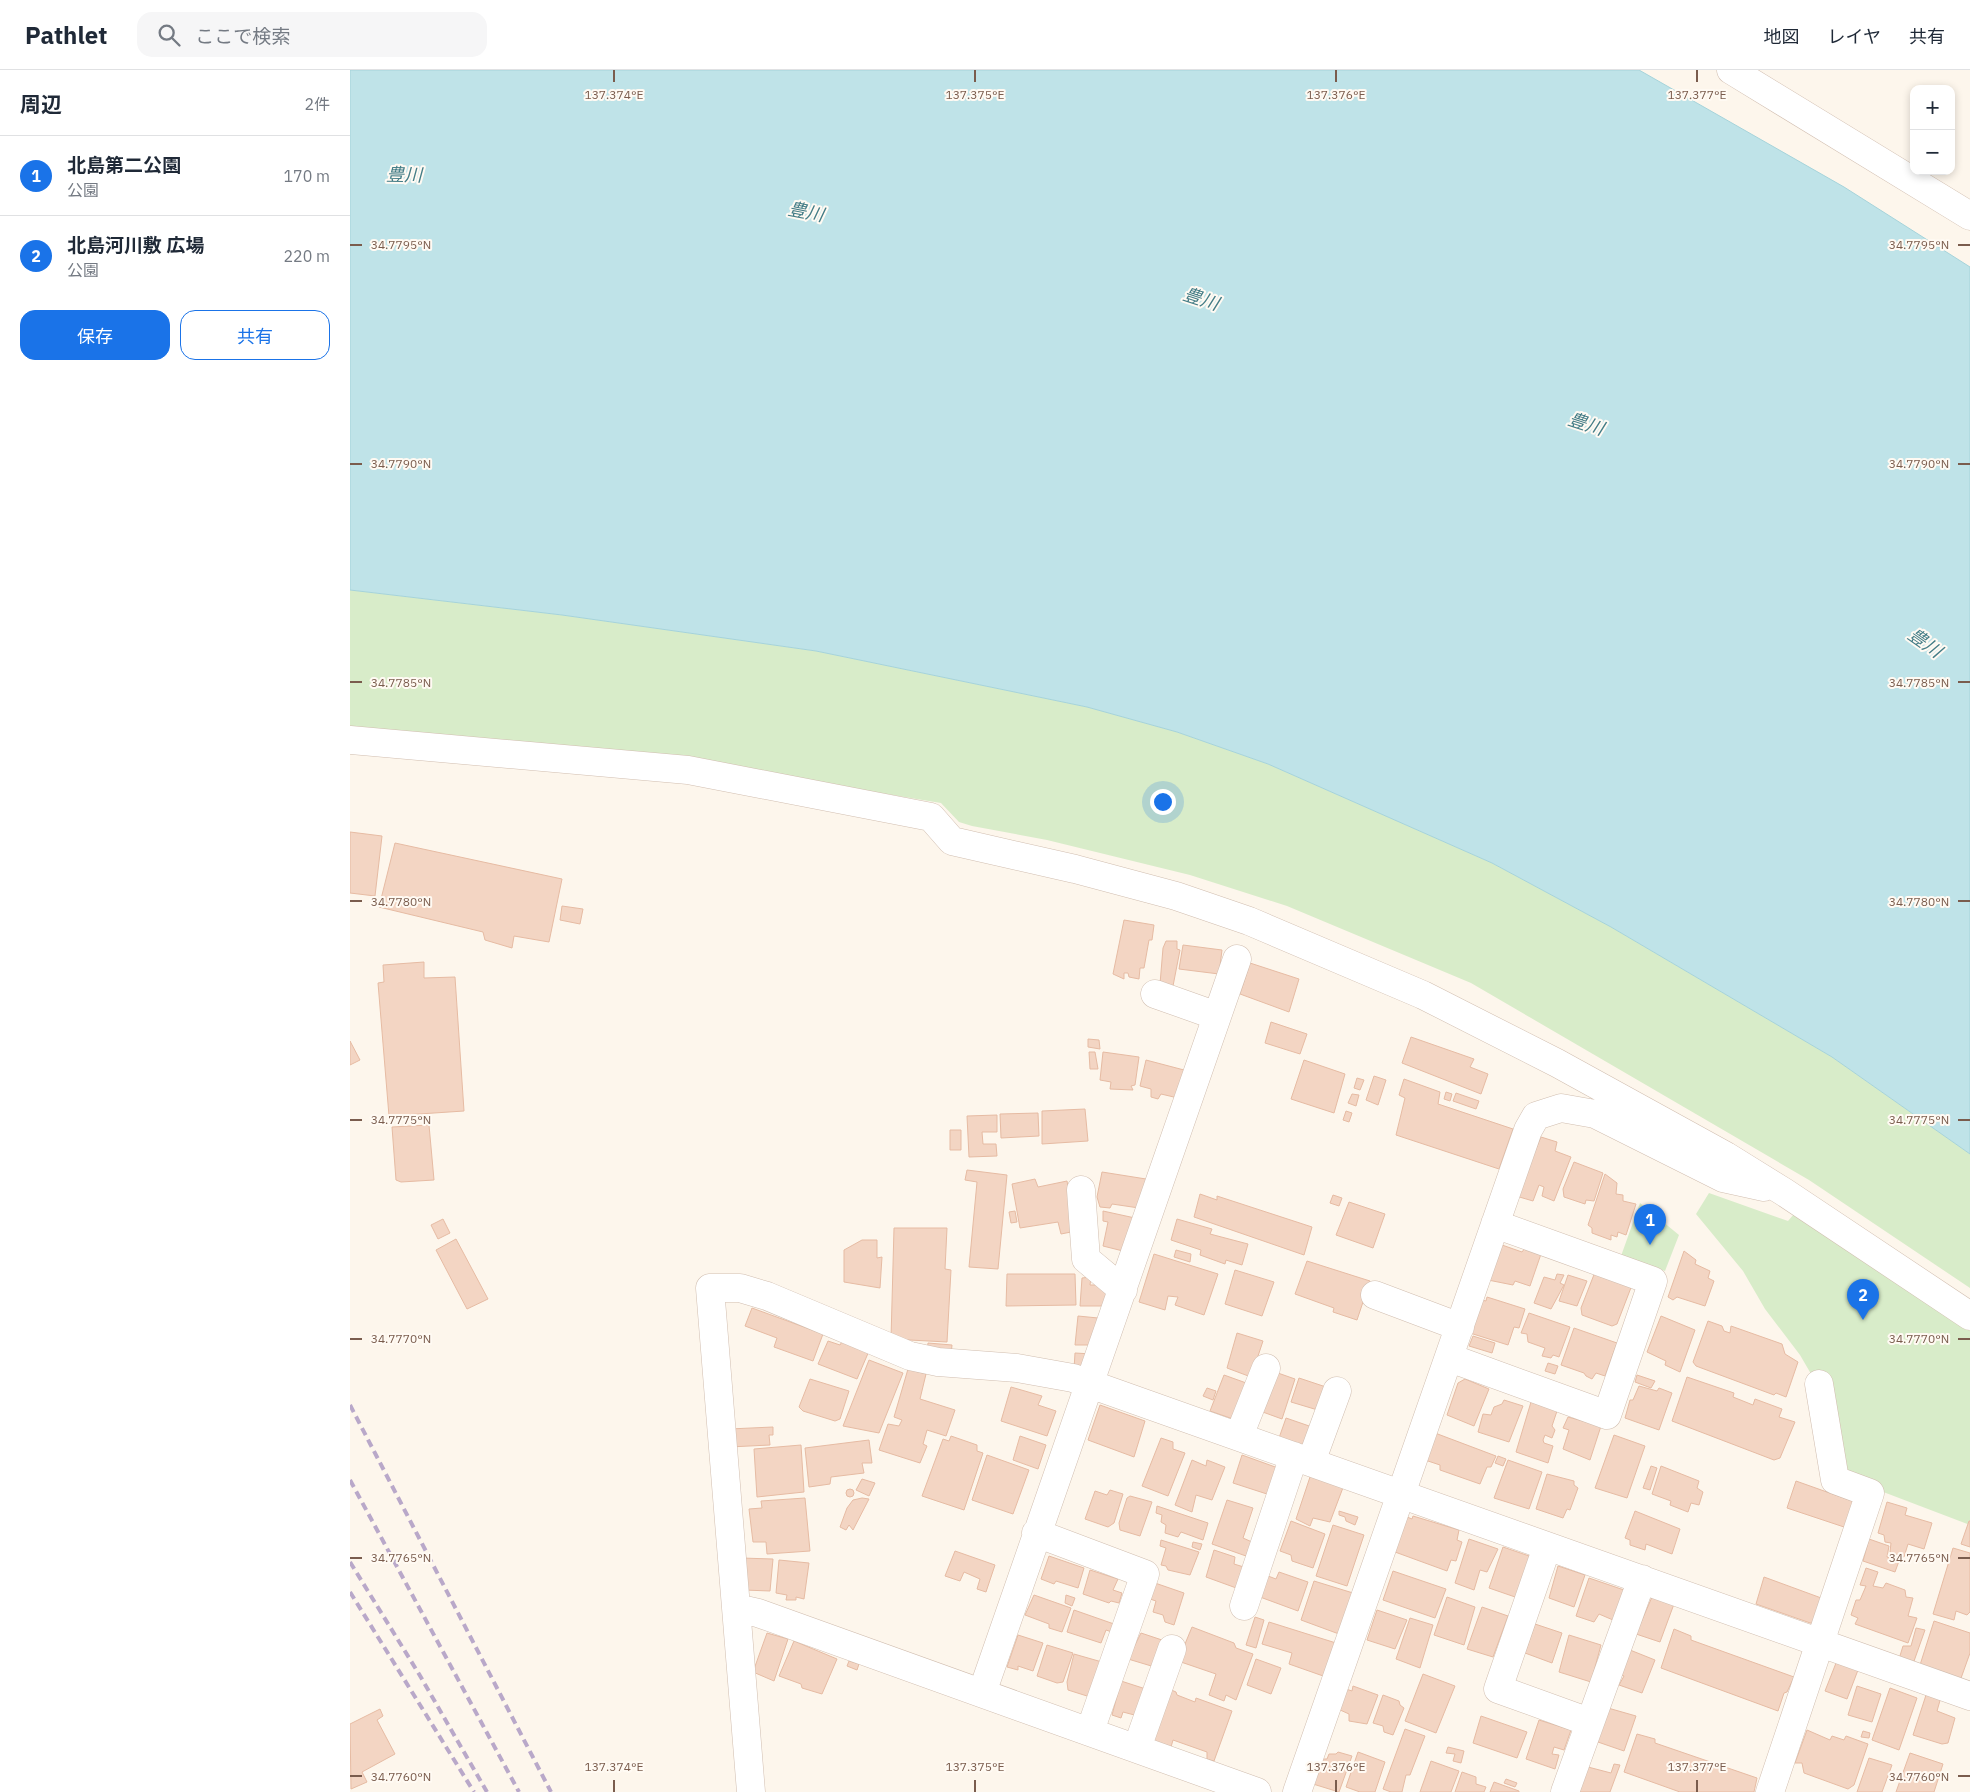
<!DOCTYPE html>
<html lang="ja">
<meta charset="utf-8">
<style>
:root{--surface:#fff;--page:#f6f6f7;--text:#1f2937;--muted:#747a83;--line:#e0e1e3;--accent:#1a73e8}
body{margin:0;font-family:"IBM Plex Sans","Noto Sans JP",sans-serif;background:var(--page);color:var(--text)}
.controls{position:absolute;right:15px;top:15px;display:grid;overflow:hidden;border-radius:10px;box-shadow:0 2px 8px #0003}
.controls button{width:45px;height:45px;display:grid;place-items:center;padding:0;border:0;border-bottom:1px solid var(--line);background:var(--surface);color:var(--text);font:25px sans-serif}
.you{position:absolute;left:812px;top:731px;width:18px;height:18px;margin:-12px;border:4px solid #fff;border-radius:50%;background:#1a73e8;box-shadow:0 0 0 8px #1a73e833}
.badge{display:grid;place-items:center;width:32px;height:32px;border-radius:50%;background:var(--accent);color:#fff;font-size:16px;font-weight:700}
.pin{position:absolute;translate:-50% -41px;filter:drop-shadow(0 1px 2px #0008)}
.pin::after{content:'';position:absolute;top:26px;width:18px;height:15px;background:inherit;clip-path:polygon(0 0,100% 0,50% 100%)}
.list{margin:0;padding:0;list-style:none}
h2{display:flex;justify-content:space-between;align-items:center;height:65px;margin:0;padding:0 20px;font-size:21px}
h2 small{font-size:16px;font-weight:400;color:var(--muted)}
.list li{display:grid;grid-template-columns:32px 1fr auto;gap:15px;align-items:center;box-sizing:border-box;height:80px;padding:0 20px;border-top:1px solid var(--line)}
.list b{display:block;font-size:19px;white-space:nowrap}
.list p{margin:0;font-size:16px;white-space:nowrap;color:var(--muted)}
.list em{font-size:16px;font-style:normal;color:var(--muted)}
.actions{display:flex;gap:10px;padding:15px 20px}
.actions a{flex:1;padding:11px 0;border:1px solid var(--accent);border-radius:15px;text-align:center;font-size:18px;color:var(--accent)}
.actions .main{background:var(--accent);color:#fff}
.icon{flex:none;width:28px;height:28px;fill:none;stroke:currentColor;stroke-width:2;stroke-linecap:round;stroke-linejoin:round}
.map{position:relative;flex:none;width:1620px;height:1722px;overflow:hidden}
header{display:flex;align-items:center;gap:30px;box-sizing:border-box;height:70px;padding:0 25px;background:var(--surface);border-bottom:1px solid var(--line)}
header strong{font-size:24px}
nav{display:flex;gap:28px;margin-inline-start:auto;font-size:18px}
.search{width:350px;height:45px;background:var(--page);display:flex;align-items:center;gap:12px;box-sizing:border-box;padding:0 18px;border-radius:15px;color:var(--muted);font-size:19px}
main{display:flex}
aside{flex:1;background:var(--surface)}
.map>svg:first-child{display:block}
.green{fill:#d8ecc9}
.water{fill:#bfe3e8;stroke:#a5d3da}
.building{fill:#f3d5c3;stroke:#e6bba3}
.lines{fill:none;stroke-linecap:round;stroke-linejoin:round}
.minor-casing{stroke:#d1beb0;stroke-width:29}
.minor{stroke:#fff;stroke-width:28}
.rail{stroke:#b9a8c9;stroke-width:4;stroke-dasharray:8 5;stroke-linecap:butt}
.ticks{fill:none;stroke:#7a5c4d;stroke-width:2}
.labels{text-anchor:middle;stroke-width:4;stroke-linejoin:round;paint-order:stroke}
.water-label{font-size:18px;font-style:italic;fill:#437c86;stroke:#fffaf3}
.ticks-label{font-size:12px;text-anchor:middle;fill:#7a5c4d;stroke:#fffaf3;stroke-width:4;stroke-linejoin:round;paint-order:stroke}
</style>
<header>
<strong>Pathlet</strong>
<div class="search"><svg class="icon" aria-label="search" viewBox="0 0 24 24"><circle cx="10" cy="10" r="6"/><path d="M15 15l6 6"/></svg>ここで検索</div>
<nav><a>地図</a><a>レイヤ</a><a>共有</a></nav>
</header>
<main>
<aside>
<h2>周辺<small>2件</small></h2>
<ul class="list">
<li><span class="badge">1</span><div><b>北島第二公園</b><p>公園</p></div><em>170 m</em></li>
<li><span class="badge">2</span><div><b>北島河川敷 広場</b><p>公園</p></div><em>220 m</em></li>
</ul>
<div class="actions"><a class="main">保存</a><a>共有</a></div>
</aside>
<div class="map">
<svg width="1620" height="1722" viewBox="0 0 1620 1722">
<rect width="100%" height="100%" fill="#fdf6ec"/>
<path class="green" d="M0,520L212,545L466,581L737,637L827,662L918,694L1142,793L1261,857L1482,987L1620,1084V1218L1459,1110L1121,913L937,836L840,805L697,770L622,756L609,752L591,733L323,689L119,692L0,684Z
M1359,1123L1438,1151L1444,1144L1620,1261V1455L1486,1404L1464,1309L1450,1285L1415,1239L1393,1201L1346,1144Z
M1290,1133L1329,1165L1315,1201L1271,1186Z"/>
<path class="water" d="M0,0H1289L1494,117L1620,197V1084L1482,987L1261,857L1142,793L918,694L827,662L737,637L466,581L212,545L0,520Z"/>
<path class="building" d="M0,762L32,766L25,826L0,823Z
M45,773L212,809L199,872L164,866L162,878L135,870L133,862L29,837Z
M212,836L233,839L230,854L210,850Z
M774,850L804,855L802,870H799L794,898H790L789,909L779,907L778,903H774V909L763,904Z
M816,871H827V879L830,880L823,916L810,914L813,878Z
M833,875L872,880L869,904L829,899Z
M74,892V908L105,907L114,1041L39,1046L28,913L34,912L33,895Z
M900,893L949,909L939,942L890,924Z
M921,952L957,964L950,984L915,973Z
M1061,967L1124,989L1120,997L1138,1004L1131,1024L1052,993Z
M738,969L749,970L750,979L738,977Z
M0,971L10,990L0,995Z
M739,982H745L748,999H740Z
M753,982L789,987L785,1015L781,1016L783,1020L760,1019L761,1012L750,1010Z
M796,990L834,1000L828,1028L811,1024L808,1029L801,1027V1019L790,1016Z
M954,990L995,1004L984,1043L941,1029Z
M1024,1006L1036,1010L1028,1035L1016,1030Z
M1007,1008L1014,1010L1010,1020L1004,1018Z
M1054,1009L1090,1022L1088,1034L1163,1059L1149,1099L1046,1065L1055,1028L1049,1025Z
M1096,1022L1102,1024L1100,1031L1094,1029Z
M1106,1023L1129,1031L1126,1039L1103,1031Z
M1002,1024L1009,1025L1006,1036L998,1033Z
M735,1039L738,1071L692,1074V1041Z
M996,1041L1002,1043L999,1052L993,1050Z
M688,1043L689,1066L651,1068L650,1044Z
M647,1045V1062H632L633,1074H646L647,1086L619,1087L617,1046Z
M79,1055L84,1110L51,1112L46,1110L42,1057Z
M600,1060H611V1080H600Z
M1191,1067L1207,1072L1205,1081L1221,1087L1204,1131L1192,1126L1194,1117L1189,1115L1183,1131L1166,1126Z
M1224,1092L1253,1103L1244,1131L1236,1130L1235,1134L1214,1127L1213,1119Z
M617,1100L657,1105L648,1199L619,1197L627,1112L615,1110Z
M752,1102L796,1109L789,1138L762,1134L760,1138L750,1137L747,1127Z
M1255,1104L1267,1113L1266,1124L1273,1125V1131L1286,1134L1276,1165L1268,1162L1267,1167L1261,1165V1170L1242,1163V1158L1238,1155Z
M685,1109L688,1117L717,1111L726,1161L711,1164L708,1152L670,1158L662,1114Z
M850,1124L867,1130V1126L962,1157L954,1185L844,1147Z
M983,1125L992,1128L989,1136L980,1133Z
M999,1132L1035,1144L1023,1178L986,1165Z
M665,1141L667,1152L661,1153L659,1142Z
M753,1141L785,1148L773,1181L753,1176L758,1152L753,1151Z
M93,1149L100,1163L88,1169L81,1155Z
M827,1149L862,1159L860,1164L898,1174L892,1195L876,1190L875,1194L850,1185L851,1180L821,1170Z
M544,1158H597L595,1199L601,1200L597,1272L541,1269Z
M106,1169L138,1229L117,1239L86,1180Z
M512,1170H527V1188L532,1187L530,1218L494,1212V1180Z
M1152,1175L1172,1182L1175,1178L1191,1184L1180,1216L1165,1211L1163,1215L1138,1210Z
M826,1180L841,1184L840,1192L824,1187Z
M1334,1181L1346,1190L1345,1194L1360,1201L1358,1208L1364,1211L1355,1236L1327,1227L1323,1230L1318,1227Z
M804,1184L868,1204L854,1245L825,1235L828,1227L818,1226L815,1240L789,1232Z
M957,1191L1020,1211L1007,1250L983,1242L984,1238L945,1224Z
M885,1200L924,1212L912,1246L875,1234Z
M1245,1202L1282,1215L1267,1254L1262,1256L1232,1245L1231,1238Z
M657,1204H725L726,1235L656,1236Z
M1207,1204L1214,1205L1210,1213L1214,1215L1201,1239L1184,1233L1194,1207L1205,1210Z
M1218,1205L1237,1211L1227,1236L1209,1231Z
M741,1207L740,1215H757L756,1236H730L732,1208Z
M1137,1227L1175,1239L1169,1258L1164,1257L1158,1275L1120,1263L1132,1230L1136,1231Z
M402,1238L473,1264L463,1291L424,1277L427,1268L395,1256Z
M1179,1243L1220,1257L1209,1287L1203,1285L1201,1288L1192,1286L1195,1278L1178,1272L1177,1264L1171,1263Z
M728,1246L748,1248L747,1275H725Z
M1311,1246L1345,1260L1330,1302L1315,1295L1316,1291L1297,1282Z
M1358,1251L1372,1256L1374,1261L1380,1263L1381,1256L1432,1274L1435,1284L1448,1292L1436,1327L1426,1323L1424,1325L1346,1296L1343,1292Z
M1224,1258L1267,1273L1255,1306L1246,1303L1242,1309L1236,1306L1234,1303L1211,1295Z
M887,1263L913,1271L901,1307L877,1298Z
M1123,1266L1145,1273L1142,1283L1119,1276Z
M493,1270L519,1281L507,1309L468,1294L478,1271L490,1275Z
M578,1273L602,1275L601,1285L577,1283Z
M725,1283L742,1284L736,1299H724Z
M519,1290L553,1303L529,1363L493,1356Z
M1198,1293L1208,1296L1205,1304L1195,1301Z
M558,1299L576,1304L570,1329L605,1340L596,1366L577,1360L573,1374L577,1376L570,1393L529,1380L538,1354L549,1356L552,1350L544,1347Z
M925,1302L945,1309L932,1349L910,1341Z
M874,1305L899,1314L886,1350L860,1341Z
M1287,1305L1305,1311L1301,1318L1285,1312Z
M1337,1307L1384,1323L1383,1327L1403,1335L1405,1329L1432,1339L1429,1347L1445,1352L1430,1388L1424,1390L1322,1351Z
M949,1308L979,1318L971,1341L941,1332Z
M460,1309L499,1321L490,1349L485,1351L453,1341L449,1337Z
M1115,1309L1139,1319L1124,1356L1097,1345L1108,1313Z
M1289,1316L1307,1321L1309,1318L1322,1323L1309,1360L1275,1348L1280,1330H1283Z
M661,1317L692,1326L688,1335L706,1341L697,1366L651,1351Z
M857,1318L866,1321L863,1330L853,1326Z
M1154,1330L1173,1336L1159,1372L1128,1362L1133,1344L1141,1345L1144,1337L1152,1334Z
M1181,1332L1207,1341L1202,1356L1205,1360L1202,1368L1195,1365L1193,1370L1194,1373L1203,1376L1198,1393L1166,1382Z
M750,1335L795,1351L784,1387L738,1370Z
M1218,1347L1251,1356L1240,1390L1213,1379L1219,1360L1213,1358Z
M936,1348L965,1358L958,1379L929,1368Z
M423,1357V1365H419L420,1375L379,1377V1359Z
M1085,1363L1146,1386L1141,1397H1137L1130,1414L1090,1400V1395L1075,1390Z
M1264,1365L1295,1376L1277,1428L1245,1418Z
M601,1366L627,1375V1381L633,1383L614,1440L572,1426L593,1369L599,1371Z
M670,1366L696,1375L688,1399L663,1390Z
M811,1368L823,1372V1379L835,1383L818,1426L792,1416Z
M519,1370L522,1393H512L514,1403L481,1407L480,1414L459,1417L455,1378Z
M451,1375L454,1422L407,1427L404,1379Z
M637,1385L679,1400L663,1444L622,1430Z
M892,1385L928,1398L920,1425L883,1413Z
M1148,1386L1156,1389L1153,1396L1145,1393Z
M842,1390L856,1396L857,1390L875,1397L862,1430L846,1425L842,1442L825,1435Z
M1158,1390L1192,1402L1179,1439L1144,1428Z
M1301,1396L1307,1398L1300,1420L1293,1418Z
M1311,1396L1349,1411L1347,1418L1353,1422L1349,1435L1341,1433L1338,1442L1320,1435L1321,1431L1302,1424Z
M961,1404L994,1415L980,1452L963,1448L960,1456L946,1449Z
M1197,1404L1224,1411V1415L1228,1418L1220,1440L1217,1439L1213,1448L1186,1439Z
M512,1409L525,1413L519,1426L506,1420Z
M1446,1411L1505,1432L1497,1458L1437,1438Z
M496 1423a4 4 0 1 1 8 0a4 4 0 1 1-8 0Z
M760,1420L773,1424L764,1453L758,1457L735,1449L745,1421L757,1425Z
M780,1426L802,1432L790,1466L770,1460L769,1453L777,1428Z
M455,1428L460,1481L417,1484L416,1472H403L399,1439L412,1438L411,1431Z
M512,1428L519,1429L503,1460L499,1455L496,1460L490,1457L497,1438L503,1430Z
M877,1430L903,1438L893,1468L902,1472L896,1486L862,1474Z
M1537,1432L1557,1438L1555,1445L1582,1453L1574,1479L1558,1474L1554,1487L1540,1482L1541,1473L1535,1472L1534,1465L1528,1463Z
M807,1436L858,1453L853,1470L831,1462L828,1467L815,1463L816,1455L811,1452L812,1445L806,1443Z
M989,1441L1008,1447L1005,1455L996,1451L995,1447L989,1445Z
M1285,1441L1330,1459L1322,1484L1296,1474L1295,1480L1280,1475V1470L1275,1468Z
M1063,1446L1109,1460L1107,1470L1112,1472L1106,1491L1101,1490L1097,1501L1045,1482L1057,1447L1062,1449Z
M941,1451L975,1464L963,1498L942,1491L941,1485L930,1481Z
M1619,1451H1620V1477L1611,1474Z
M983,1455L1014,1465L997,1516L966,1506Z
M1119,1469L1148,1479L1137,1502L1130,1500L1124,1520L1105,1513Z
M1519,1469L1539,1476L1537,1487L1549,1491L1545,1502L1513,1491Z
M811,1470L849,1482L840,1505L818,1500L816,1496L811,1495L816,1478L810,1476Z
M843,1472L852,1474L850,1480L842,1477Z
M1153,1477L1182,1487L1168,1528L1139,1518Z
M1603,1478L1620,1483V1542L1617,1545L1606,1541L1604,1550L1583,1544Z
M864,1480L885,1487L884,1494L897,1498L889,1519L856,1507Z
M605,1481L645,1495L636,1522L627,1519L630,1509L614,1502L610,1511L595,1506Z
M699,1486L734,1498L728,1518L706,1511L704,1514L691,1509Z
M391,1488L423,1489L420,1521L394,1520Z
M429,1490L459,1493L454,1529L446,1527V1530H436L437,1525L426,1523Z
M1208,1496L1235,1505L1224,1537L1199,1528Z
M1516,1498L1528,1502L1523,1516L1533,1518L1536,1513L1555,1520L1556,1527L1563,1528L1558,1546L1567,1548L1558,1573L1505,1554L1508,1548L1501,1545L1506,1530H1510L1516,1516L1510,1515Z
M740,1500L768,1509L763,1520L772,1523L769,1533L761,1531L759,1533L733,1524Z
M1043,1501L1096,1519L1085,1548L1033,1530Z
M929,1502L958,1512L948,1541L910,1527L918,1506L926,1509Z
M1414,1507L1474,1529L1466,1555L1406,1534Z
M1239,1508L1274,1520L1263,1550L1249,1544L1244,1552L1226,1546Z
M964,1511L1003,1523L989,1564L951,1550Z
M805,1513L834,1523L824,1555L815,1552L813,1545L803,1542L806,1531L800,1529Z
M684,1525L721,1538L712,1562L699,1558V1554L675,1545Z
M716,1525L725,1528L722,1536L715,1533Z
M1097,1527L1125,1537L1114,1575L1084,1565Z
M1302,1527L1324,1534L1310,1572L1286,1564Z
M1132,1537L1158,1546L1143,1587L1117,1579Z
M724,1540L764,1554L762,1562L756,1560L751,1573L717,1562Z
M1027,1540L1057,1550L1045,1579L1017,1570Z
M905,1547L914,1550L906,1578L896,1575Z
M1060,1548L1083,1555L1070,1598L1046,1589Z
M1584,1551L1620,1563V1583L1610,1611L1570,1595Z
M919,1552L986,1573L976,1607L939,1594L942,1583L912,1574Z
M1185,1554L1212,1563L1202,1593L1175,1583Z
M842,1557L884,1573L886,1578L903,1584L886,1630L876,1625L874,1631L859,1625L866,1604L828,1591Z
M1566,1558L1575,1560L1563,1594L1549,1589L1553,1576H1561Z
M1324,1559L1341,1566V1570L1444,1607L1437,1622L1434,1623L1428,1641L1311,1598Z
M417,1563L438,1569L424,1611L403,1602Z
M791,1563L818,1572L808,1598L778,1589Z
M668,1565L693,1573L683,1601L668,1596V1600L657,1597Z
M1219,1565L1251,1575L1241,1612L1209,1602Z
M444,1571L487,1589L472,1624L452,1618L451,1614L429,1606Z
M697,1575L723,1583L713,1612L707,1613L687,1606Z
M1280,1580L1305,1590L1292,1623L1269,1615L1274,1606L1270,1604Z
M724,1584L752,1592L742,1625L737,1626L718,1620L717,1612Z
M906,1589L931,1598L921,1624L897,1615Z
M499,1591L509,1594L507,1600L497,1596Z
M1486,1593L1508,1600L1497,1629L1475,1621Z
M1073,1604L1105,1616L1086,1663L1055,1651Z
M771,1611L802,1621L792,1647L773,1642L771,1648L762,1645Z
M1003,1616L1028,1625L1017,1654L999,1651V1644L988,1639L996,1619L1002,1621Z
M1507,1616L1531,1624L1522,1652L1498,1645Z
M1540,1618L1567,1628L1549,1680L1522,1670Z
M819,1619L826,1622L827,1625L845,1632L846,1628L882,1641L864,1691L857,1689V1682L823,1670L821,1677L801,1670Z
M1577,1622L1591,1627L1587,1641L1605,1648L1598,1673L1592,1674L1563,1665Z
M1033,1625L1049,1631L1050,1635L1054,1638L1043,1665L1034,1662L1033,1656L1023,1653Z
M1258,1638L1286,1646L1274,1681L1245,1671Z
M30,1639L33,1646L27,1650L45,1684L12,1702L17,1712L1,1719L0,1654Z
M1131,1646L1177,1662L1167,1688L1123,1673Z
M1189,1650L1221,1660L1214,1680L1204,1677L1202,1684L1209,1685L1205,1699L1176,1689Z
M1055,1659L1075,1666L1060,1705H1056L1052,1722H1041L1033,1719Z
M1457,1660L1480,1670L1482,1666L1494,1670L1496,1666L1518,1674L1504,1715L1498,1719L1454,1703L1452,1693H1445Z
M1513,1661L1520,1663L1519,1668L1511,1667Z
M1287,1664L1305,1669V1673L1407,1708L1404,1722H1330L1274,1702Z
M1098,1677L1114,1681L1111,1693L1103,1691L1105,1684L1096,1683Z
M988,1682L1002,1686L989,1722L963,1714L972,1689H977L979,1684H986Z
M1008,1682L1035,1692L1025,1722H1010L996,1717Z
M1560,1683L1593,1694L1584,1722H1546Z
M1519,1688L1542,1695L1532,1722H1507Z
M1081,1691L1109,1701L1101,1722H1070Z
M1264,1694L1270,1695L1260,1722H1229L1238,1697L1261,1703Z
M1112,1702L1126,1707V1714L1136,1717L1134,1722H1105Z
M1156,1709L1167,1713L1165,1717L1154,1713Z
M1144,1712L1169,1721V1722H1140Z"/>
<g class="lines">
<defs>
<path id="minor" d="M1381,0L1620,146
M0,670L338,700L581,747L602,771L725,799L826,826L899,851L1073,925L1207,993L1376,1086L1434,1122L1620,1246
M805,924L867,946
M731,1120L736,1189L773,1220
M1025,1225L1110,1257
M1100,1288L1257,1345L1303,1211L1145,1154
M889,1366L916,1298
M961,1392L987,1321
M686,1463L795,1504L740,1661
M1197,1477L1148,1619L1239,1652
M894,1536L944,1386
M386,1538L408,1543L907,1722
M632,1623L887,889
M787,1678L822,1579
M401,1722L360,1218H390L417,1226L560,1286L588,1292L667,1298L723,1308L1620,1626
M947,1722L1178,1060L1186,1046L1211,1038L1245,1044L1373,1108L1414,1117
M1215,1722L1292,1509
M1420,1722L1520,1423L1485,1410L1469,1314"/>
</defs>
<use href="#minor" class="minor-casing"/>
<use href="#minor" class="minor"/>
<path class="rail" d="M0,1335L201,1722
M0,1410L169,1722
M0,1492L69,1604L137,1722
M0,1522L124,1722"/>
</g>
<path class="ticks" d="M264,0V12M625,0V12M986,0V12M1347,0V12M0,175H12M1608,175H1620M0,394H12M1608,394H1620M0,612H12M1608,612H1620M0,831H12M1608,831H1620M0,1050H12M1608,1050H1620M0,1269H12M1608,1269H1620M0,1488H12M1608,1488H1620M0,1706H12M1608,1706H1620M264,1710V1722M625,1710V1722M986,1710V1722M1347,1710V1722"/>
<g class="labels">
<g class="water-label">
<text transform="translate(54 105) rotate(1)" y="6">豊川</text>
<text transform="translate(456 142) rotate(11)" y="6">豊川</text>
<text transform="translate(851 229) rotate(18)" y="6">豊川</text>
<text transform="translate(1236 354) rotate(18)" y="6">豊川</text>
<text transform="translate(1575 573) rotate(35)" y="6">豊川</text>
</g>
</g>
<g class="ticks-label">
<text x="264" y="29">137.374°E</text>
<text x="625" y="29">137.375°E</text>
<text x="986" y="29">137.376°E</text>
<text x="1347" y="29">137.377°E</text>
<text x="51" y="179">34.7795°N</text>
<text x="1569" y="179">34.7795°N</text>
<text x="51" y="398">34.7790°N</text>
<text x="1569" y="398">34.7790°N</text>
<text x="51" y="617">34.7785°N</text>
<text x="1569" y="617">34.7785°N</text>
<text x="51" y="836">34.7780°N</text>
<text x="1569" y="836">34.7780°N</text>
<text x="51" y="1054">34.7775°N</text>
<text x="1569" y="1054">34.7775°N</text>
<text x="51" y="1273">34.7770°N</text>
<text x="1569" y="1273">34.7770°N</text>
<text x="51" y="1492">34.7765°N</text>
<text x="1569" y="1492">34.7765°N</text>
<text x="264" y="1701">137.374°E</text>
<text x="625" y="1701">137.375°E</text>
<text x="986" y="1701">137.376°E</text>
<text x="1347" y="1701">137.377°E</text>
<text x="51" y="1711">34.7760°N</text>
<text x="1569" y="1711">34.7760°N</text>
</g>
</svg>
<div class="controls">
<button>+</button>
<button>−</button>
</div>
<div class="you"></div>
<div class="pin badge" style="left:1300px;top:1175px">1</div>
<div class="pin badge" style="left:1513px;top:1250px">2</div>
</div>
</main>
